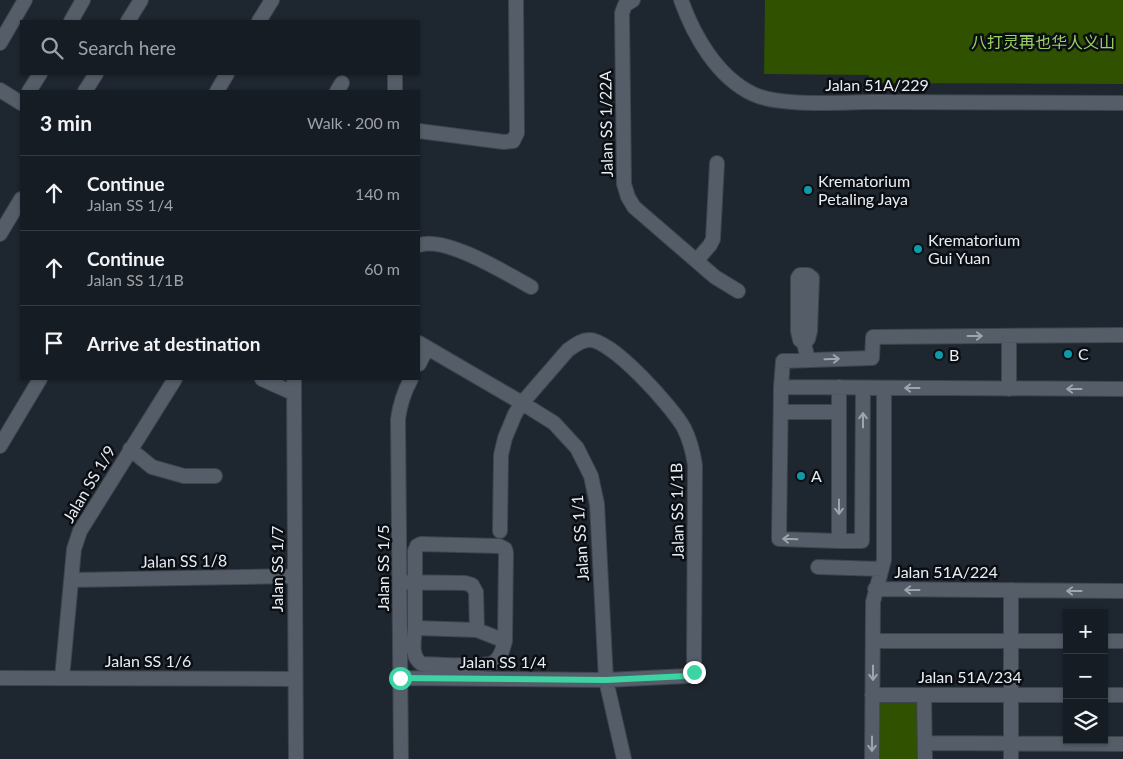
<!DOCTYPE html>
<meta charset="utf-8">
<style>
:root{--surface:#161c23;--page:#1f252b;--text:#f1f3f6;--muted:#9ea1a6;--line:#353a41}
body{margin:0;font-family:Lato,"Noto Sans SC",sans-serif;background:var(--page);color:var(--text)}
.controls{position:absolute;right:15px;bottom:15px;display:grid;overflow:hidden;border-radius:0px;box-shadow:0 1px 4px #0004}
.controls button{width:45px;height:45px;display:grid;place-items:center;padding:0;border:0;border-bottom:1px solid var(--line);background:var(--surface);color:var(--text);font:25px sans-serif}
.stop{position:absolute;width:15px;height:15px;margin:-11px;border:4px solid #3dd4a3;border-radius:50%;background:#fff}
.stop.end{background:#3dd4a3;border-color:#fff;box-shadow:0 1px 5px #0008}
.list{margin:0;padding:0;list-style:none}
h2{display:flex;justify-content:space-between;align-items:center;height:65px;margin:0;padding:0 20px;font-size:21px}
h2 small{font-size:16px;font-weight:400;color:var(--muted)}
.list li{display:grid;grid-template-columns:32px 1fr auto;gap:15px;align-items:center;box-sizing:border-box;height:75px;padding:0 20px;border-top:1px solid var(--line)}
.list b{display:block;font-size:19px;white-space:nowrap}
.list p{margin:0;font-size:16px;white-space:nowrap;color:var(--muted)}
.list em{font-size:16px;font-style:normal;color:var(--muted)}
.icon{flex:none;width:28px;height:28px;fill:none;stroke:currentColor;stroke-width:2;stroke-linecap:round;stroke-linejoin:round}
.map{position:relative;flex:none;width:1123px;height:759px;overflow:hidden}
.search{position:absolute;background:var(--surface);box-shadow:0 1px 4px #0004;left:20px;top:20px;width:400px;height:55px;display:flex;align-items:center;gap:12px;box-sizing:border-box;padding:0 18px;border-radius:0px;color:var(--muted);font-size:19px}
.panel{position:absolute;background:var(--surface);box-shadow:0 1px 4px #0004;left:20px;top:90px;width:400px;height:290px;border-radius:0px}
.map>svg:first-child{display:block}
.green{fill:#2f5100}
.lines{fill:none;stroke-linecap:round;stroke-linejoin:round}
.minor-casing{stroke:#3e444c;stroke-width:16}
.minor{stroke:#545d68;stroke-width:14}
.oneway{stroke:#9ea5ae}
.route{stroke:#3dd4a3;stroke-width:6}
.culture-dot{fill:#0f9aa8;stroke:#0b0e13;stroke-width:2}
.labels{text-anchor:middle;stroke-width:5;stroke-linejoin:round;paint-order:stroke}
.park-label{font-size:16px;fill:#9ad362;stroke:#0b0e13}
.street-label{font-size:16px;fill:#e7edf3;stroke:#0b0e13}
.poi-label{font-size:16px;fill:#e7edf3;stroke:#0b0e13;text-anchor:start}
</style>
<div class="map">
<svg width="1123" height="759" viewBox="0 0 1123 759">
<rect width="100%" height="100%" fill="#1e262f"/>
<path class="green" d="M765,0H1123V84L869,83V75L764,74Z
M880,700H922L921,759H879Z"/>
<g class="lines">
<defs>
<path id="minor" d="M633,0L625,5L622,13L624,184L628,197L634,207L715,277L738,291
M681,0C694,36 717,77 753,94C780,107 842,102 873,102C956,102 1040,103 1123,103
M71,21L83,0
M128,21L141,0
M259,21L272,0
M0,43L25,0
M395,74V91
M0,90L21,103
M29,91L40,74
M85,91L96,74
M217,91L227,74
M337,91L342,83
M419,131L504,142L513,141L517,133L516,0
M0,234L21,199
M419,245C446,236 506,273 531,287
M697,260L710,245L713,239L717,163
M1123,335L873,337L872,358L783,361L781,387L1123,389
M1009,336V389
M419,343L522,403L554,423L577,448L591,476L597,504L606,680L624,759
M804,343L808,339L810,331L812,278L808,275H800L798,278V331L800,340L804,343L808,360
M419,364L427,348
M262,379L293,393
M294,379L296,759
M781,387L779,539L839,541
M839,387V541H862L863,388
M781,412H839
M0,446L40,379
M130,449L152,467L184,476H215
M818,567L881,569
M72,580L295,576
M401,582L465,583L472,585L476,592L477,630L415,628C414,640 410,657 422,664C434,664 486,668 494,662C501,658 503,648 505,641L477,630
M875,589L1123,591
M1011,590V759
M415,628V551L417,546L421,544L499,546L505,549L506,553L505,641
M873,641H1067
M1104,641H1123
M0,678L295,679
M62,678L74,549L80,531L175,379
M401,678L606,680L687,676L694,672L695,465C693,452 690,440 684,428C673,408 612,339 589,340C581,340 574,346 568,350L522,403L515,414L505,438L501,455L500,531
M872,695H1067
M924,695L925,759
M1104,695H1123
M925,743L1123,744
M401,759L398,419C400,404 404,392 411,379
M872,759L873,602L884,560V388"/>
</defs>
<use href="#minor" class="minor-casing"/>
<use href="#minor" class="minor"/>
</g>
<defs><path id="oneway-shaft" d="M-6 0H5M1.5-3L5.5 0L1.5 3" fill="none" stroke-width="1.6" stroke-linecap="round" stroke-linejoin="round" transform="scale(1.25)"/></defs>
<g class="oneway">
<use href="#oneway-shaft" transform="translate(975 336)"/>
<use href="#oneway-shaft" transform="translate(832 359) rotate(-2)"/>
<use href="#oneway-shaft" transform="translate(912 388) rotate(-180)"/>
<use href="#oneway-shaft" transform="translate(1074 389) rotate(-180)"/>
<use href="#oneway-shaft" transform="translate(863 420) rotate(-90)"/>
<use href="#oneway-shaft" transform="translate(839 507) rotate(90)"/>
<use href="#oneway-shaft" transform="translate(790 539) rotate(-178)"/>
<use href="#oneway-shaft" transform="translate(912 590) rotate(-180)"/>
<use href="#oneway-shaft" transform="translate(1074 591) rotate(-180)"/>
<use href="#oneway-shaft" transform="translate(873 673) rotate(90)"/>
<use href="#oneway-shaft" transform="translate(872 744) rotate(90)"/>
</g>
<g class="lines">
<path class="route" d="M400,678L606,680L687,676L694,672"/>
</g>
<g class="culture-dot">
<circle cx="808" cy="190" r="5"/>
<circle cx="918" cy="249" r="5"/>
<circle cx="1068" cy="354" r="5"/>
<circle cx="939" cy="355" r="5"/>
<circle cx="801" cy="476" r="5"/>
</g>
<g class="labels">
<g class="park-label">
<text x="1043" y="48">八打灵再也华人义山</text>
</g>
<g class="street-label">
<text x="877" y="91">Jalan 51A/229</text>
<text transform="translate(606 124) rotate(-91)" y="6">Jalan SS 1/22A</text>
<text transform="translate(89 484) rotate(-59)" y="6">Jalan SS 1/9</text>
<text transform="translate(677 511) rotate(-91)" y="6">Jalan SS 1/1B</text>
<text transform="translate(580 538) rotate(-94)" y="6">Jalan SS 1/1</text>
<text transform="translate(184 561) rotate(-1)" y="6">Jalan SS 1/8</text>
<text transform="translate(383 568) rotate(-90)" y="6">Jalan SS 1/5</text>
<text transform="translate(277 569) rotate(-90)" y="6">Jalan SS 1/7</text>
<text x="946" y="578">Jalan 51A/224</text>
<text x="148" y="667">Jalan SS 1/6</text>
<text x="503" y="668">Jalan SS 1/4</text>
<text x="970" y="683">Jalan 51A/234</text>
</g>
<g class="poi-label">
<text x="818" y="187">Krematorium<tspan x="818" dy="18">Petaling Jaya</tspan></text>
<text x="928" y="246">Krematorium<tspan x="928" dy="18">Gui Yuan</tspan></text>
<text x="1078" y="360">C</text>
<text x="949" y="361">B</text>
<text x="811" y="482">A</text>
</g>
</g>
</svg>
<div class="controls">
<button>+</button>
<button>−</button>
<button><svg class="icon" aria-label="layers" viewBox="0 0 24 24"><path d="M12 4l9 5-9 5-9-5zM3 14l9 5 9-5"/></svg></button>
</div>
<div class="stop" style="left:400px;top:678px"></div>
<div class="stop end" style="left:694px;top:672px"></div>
<div class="search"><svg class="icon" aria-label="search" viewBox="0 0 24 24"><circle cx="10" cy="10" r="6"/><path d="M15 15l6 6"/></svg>Search here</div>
<section class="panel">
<h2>3 min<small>Walk · 200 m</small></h2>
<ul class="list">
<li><svg class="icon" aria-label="ahead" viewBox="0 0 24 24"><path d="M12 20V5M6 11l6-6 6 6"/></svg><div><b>Continue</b><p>Jalan SS 1/4</p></div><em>140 m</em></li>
<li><svg class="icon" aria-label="ahead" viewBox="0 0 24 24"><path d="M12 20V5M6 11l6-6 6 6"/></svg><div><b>Continue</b><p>Jalan SS 1/1B</p></div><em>60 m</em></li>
<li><svg class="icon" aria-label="arrive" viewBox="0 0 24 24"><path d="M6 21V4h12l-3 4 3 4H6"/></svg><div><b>Arrive at destination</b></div></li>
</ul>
</section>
</div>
